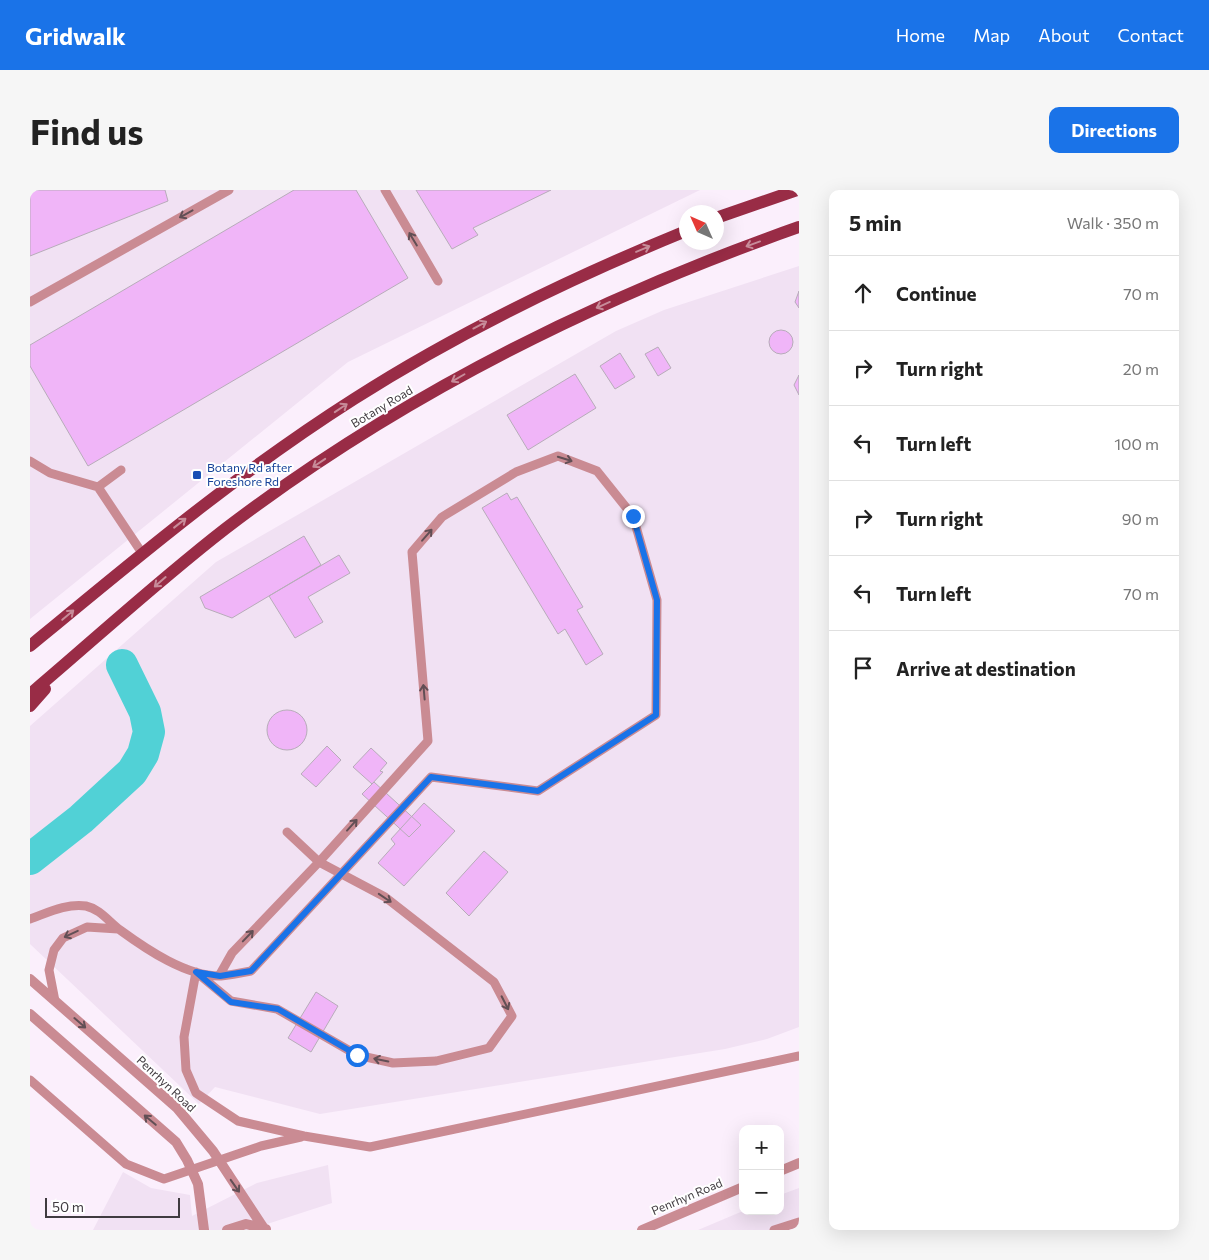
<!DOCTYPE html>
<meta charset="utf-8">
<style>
:root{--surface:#fff;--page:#f6f6f6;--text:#222;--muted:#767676;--line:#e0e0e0;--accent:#1a73e8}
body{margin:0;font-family:Commissioner,sans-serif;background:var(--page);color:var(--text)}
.controls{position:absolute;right:15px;bottom:15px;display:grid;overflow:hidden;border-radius:10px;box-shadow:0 5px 20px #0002}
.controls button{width:45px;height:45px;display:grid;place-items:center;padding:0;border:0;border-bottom:1px solid var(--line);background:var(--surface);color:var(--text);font:25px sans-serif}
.compass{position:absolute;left:649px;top:15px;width:45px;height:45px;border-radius:50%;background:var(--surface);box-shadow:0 5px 20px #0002;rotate:315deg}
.scale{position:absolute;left:15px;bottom:12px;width:135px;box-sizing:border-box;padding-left:5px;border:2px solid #403b40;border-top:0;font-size:14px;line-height:18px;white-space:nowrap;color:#403b40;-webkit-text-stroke:4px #fff;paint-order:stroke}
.stop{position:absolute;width:15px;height:15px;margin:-11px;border:4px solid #1a73e8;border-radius:50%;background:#fff}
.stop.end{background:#1a73e8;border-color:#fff;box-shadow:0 1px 5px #0008}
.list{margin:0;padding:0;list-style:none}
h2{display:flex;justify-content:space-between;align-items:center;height:65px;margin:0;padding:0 20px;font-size:21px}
h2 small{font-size:16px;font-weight:400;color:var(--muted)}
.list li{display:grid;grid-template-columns:32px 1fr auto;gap:15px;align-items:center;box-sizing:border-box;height:75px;padding:0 20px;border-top:1px solid var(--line)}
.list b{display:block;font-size:19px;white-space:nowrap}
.list em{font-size:16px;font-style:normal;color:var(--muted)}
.icon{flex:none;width:28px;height:28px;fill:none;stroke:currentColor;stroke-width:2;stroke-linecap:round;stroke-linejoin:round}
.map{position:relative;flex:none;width:769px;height:1040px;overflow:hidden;border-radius:10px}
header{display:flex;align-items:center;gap:30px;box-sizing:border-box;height:70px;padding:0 25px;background:var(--accent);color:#fff}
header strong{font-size:24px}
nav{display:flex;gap:28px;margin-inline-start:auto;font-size:18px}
.intro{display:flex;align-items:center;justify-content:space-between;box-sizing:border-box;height:120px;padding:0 30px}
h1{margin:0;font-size:35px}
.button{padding:12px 22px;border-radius:10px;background:var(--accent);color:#fff;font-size:18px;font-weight:700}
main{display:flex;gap:30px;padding:0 30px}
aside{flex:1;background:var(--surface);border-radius:10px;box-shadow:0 5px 20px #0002}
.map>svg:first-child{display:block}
.built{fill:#f1e1f3}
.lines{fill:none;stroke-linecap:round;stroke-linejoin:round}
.river{stroke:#51d1d6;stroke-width:32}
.building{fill:#f0b5f8;stroke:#b7acb9}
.lane{stroke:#ca8b93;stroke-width:9}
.street{stroke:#ca8b93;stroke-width:10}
.primary{stroke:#992c46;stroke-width:12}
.oneway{stroke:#624f55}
.oneway2{stroke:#c78b99}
.route{stroke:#1a73e8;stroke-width:6}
.transit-dot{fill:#1a4fb4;stroke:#fff;stroke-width:2}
.labels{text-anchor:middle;stroke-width:4;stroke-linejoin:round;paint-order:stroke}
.street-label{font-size:12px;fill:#403b40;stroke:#fff}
.transit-label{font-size:12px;fill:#164399;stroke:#fff;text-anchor:start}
</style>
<header>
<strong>Gridwalk</strong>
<nav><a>Home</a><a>Map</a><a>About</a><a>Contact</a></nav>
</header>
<div class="intro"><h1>Find us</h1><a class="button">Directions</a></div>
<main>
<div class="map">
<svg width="769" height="1040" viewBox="0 0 769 1040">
<rect width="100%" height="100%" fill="#fbeffc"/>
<path class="built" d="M0,0H670L318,172L0,429Z
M769,76V837L737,849L695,859L290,924L185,897L169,914L0,754V536L186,372L586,141L634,120Z
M298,975L302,1013L219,1040H63L93,982L121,998L160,1005L162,1026L227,993Z
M769,998V1040H668L713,1021H750V1005Z"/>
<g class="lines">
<path class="river" d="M0,669L51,629L102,582L113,564L119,542L115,522L92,475"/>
</g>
<path class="building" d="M0,0H135L138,11L0,66Z
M264,0H326L378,88L58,276L0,176V155Z
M386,0H521L443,38L448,45L422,59Z
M769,101V118L765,112Z
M739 152a12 12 0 1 1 24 0a12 12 0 1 1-24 0Z
M628,157L641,178L628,186L615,164Z
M590,163L605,187L585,199L570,176Z
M545,184L566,218L498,260L477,225Z
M769,185V205L764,195Z
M477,303L481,310L487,307L553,417L547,420L573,464L556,475L535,439L528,444L452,318Z
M274,346L291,375L202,428L175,418L170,407Z
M309,365L320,383L278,407L293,432L265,448L239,406Z
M237 540a20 20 0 1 1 40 0a20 20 0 1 1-40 0Z
M297,556L311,570L286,597L271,584Z
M341,558L357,573L350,581L353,582L342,594L323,577Z
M344,592L391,635L379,647L332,604Z
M394,613L425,641L374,696L348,673L365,654L361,649Z
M454,661L478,682L439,726L416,703Z
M286,802L308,816L281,862L258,848Z"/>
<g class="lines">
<path class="lane" d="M355,0L408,91
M0,112L199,0
M0,271L20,283L68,297L91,280
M68,297L112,363
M0,729C17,723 37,713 56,716C70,719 79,732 90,740C116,759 157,787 191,786C201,785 211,783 221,781L401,587L508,601L626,525L627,410L603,326L567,281L528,266L486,282L412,327L382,362L398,551L289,672L202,763L189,786
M166,782L154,847L156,880L166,903L208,931L274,946L340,957L769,866
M166,782L201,811L247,819L327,865L363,873L406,871L459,858L482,826L464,792L355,707L289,672L257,642
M25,811L19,780L24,760L33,748L57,737L88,739
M0,890L96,974L134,989L231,956L271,947
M744,1040L769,1032"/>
<path class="street" d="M0,789L147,918L183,961L233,1037
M0,824L146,952L157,970L168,994L174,1040
M750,981L769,973
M197,1040L216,1034L236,1039
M612,1040L713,997"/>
<path class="primary" d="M686,28L767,0
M0,456C105,369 209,282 324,209C430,141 541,88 656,41
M0,504C65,449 128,391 195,339C368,207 564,109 769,37
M0,516L15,499"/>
</g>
<defs><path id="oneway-shaft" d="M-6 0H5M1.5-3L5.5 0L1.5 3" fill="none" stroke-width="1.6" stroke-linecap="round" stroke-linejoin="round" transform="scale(1.25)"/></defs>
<g class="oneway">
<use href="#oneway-shaft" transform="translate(156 24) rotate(151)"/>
<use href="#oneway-shaft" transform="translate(383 49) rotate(-121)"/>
<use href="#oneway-shaft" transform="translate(535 269) rotate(17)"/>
<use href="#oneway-shaft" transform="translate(397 345) rotate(-49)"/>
<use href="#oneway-shaft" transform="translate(394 502) rotate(-95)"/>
<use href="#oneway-shaft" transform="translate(322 635) rotate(-48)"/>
<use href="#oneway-shaft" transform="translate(355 708) rotate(34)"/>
<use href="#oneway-shaft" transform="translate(41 744) rotate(155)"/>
<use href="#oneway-shaft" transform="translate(218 746) rotate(-46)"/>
<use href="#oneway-shaft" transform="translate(475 813) rotate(63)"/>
<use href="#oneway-shaft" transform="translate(50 833) rotate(41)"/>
<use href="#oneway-shaft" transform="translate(351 870) rotate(-168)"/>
<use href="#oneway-shaft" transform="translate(120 930) rotate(-140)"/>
<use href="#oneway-shaft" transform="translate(205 996) rotate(55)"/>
</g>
<g class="oneway2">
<use href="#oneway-shaft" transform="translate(723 54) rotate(160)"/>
<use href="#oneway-shaft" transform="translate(613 59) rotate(-23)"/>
<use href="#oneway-shaft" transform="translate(573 115) rotate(156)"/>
<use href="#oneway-shaft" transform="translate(450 135) rotate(-28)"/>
<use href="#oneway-shaft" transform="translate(428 188) rotate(150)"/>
<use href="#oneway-shaft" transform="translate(311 218) rotate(-34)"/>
<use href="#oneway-shaft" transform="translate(289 273) rotate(146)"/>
<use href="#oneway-shaft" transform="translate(150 333) rotate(-38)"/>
<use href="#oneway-shaft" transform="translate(130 392) rotate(139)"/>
<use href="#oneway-shaft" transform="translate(38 425) rotate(-40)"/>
</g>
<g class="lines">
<path class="route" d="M327,865L248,819L201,812L166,782L190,786L221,781L401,587L508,601L626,525L627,410L603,326"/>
</g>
<rect class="transit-dot" x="162" y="280" width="10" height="10" rx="2.5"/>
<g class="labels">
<g class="street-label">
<text transform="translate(352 217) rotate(-31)" y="4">Botany Road</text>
<text transform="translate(136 894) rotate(43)" y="4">Penrhyn Road</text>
<text transform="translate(657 1007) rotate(-23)" y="4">Penrhyn Road</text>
</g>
<g class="transit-label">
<text x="177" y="282">Botany Rd after<tspan x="177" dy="14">Foreshore Rd</tspan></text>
</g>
</g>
</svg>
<div class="controls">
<button>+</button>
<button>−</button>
</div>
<svg class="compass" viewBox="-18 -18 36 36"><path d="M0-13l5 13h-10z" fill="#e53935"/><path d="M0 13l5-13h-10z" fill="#767676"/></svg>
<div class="scale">50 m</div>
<div class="stop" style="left:327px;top:865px"></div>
<div class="stop end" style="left:603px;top:326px"></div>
</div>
<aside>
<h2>5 min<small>Walk · 350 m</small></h2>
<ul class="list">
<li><svg class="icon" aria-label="ahead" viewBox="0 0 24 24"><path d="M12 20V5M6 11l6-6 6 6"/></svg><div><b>Continue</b></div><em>70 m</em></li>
<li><svg class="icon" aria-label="right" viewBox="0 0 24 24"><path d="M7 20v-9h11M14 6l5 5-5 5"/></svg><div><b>Turn right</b></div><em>20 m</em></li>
<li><svg class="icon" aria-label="left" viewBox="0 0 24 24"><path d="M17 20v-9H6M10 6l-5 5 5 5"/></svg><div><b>Turn left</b></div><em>100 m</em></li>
<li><svg class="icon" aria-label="right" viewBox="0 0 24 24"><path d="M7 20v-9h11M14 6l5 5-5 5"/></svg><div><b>Turn right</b></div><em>90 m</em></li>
<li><svg class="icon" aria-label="left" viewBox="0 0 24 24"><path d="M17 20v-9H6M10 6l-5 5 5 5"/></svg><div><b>Turn left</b></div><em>70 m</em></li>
<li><svg class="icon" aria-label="arrive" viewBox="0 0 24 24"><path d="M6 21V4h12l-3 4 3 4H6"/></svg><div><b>Arrive at destination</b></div></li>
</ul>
</aside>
</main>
